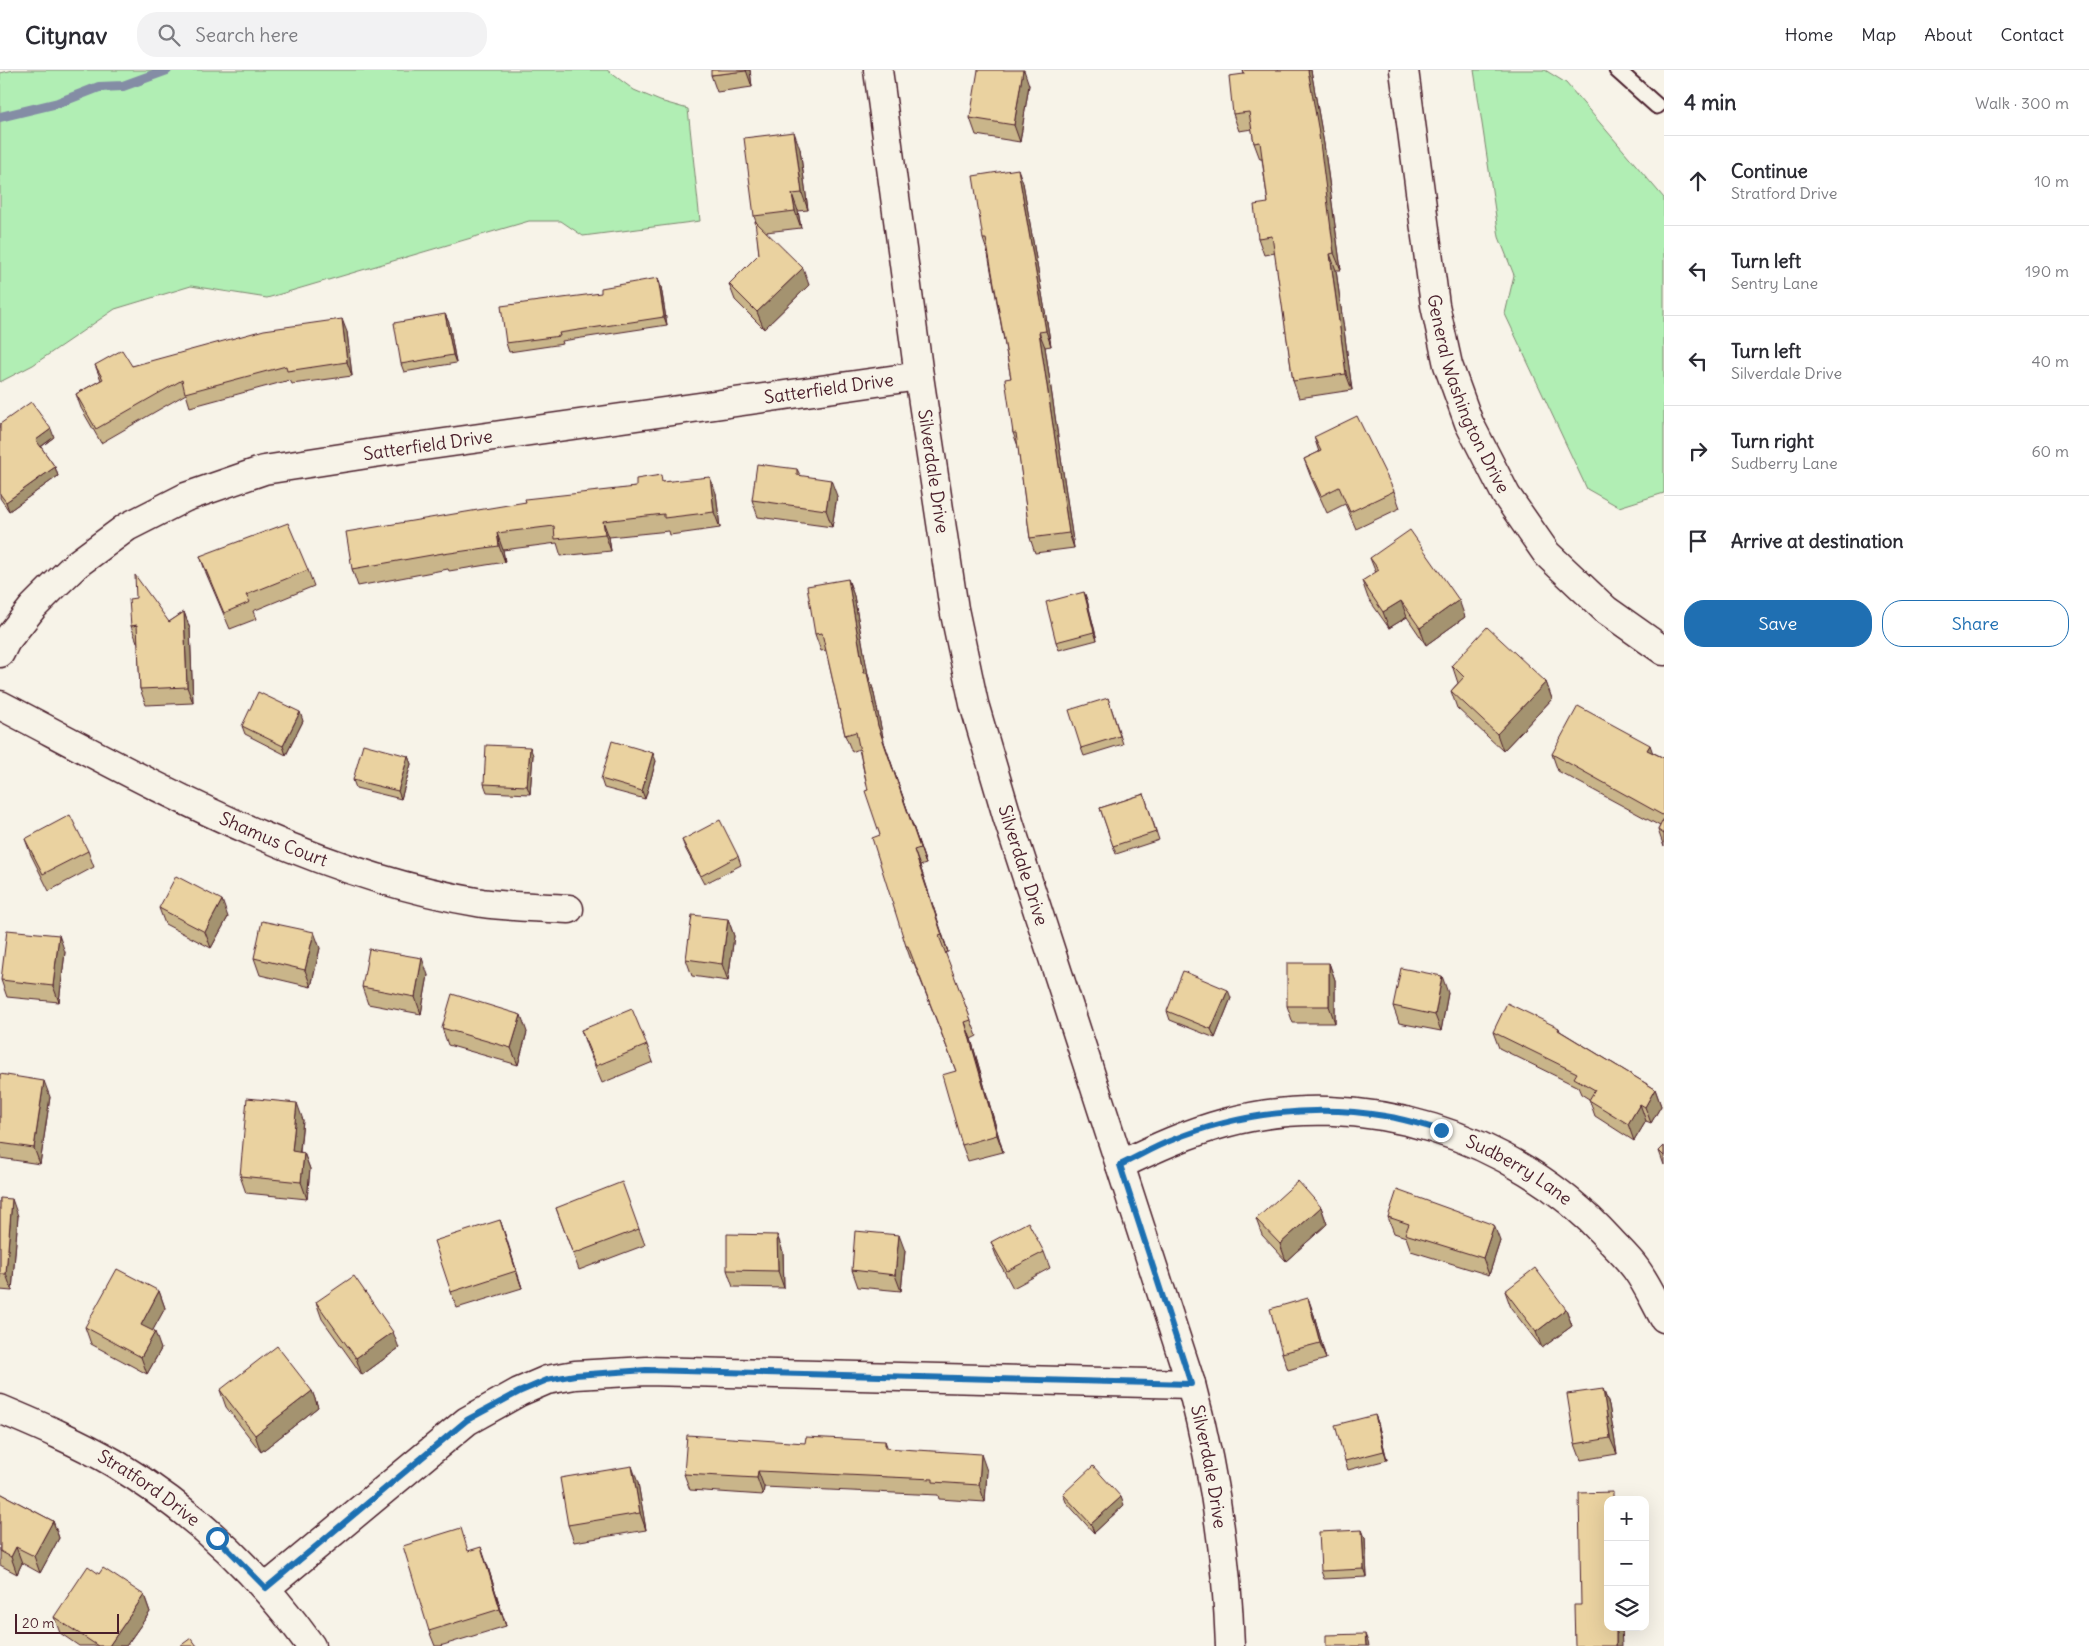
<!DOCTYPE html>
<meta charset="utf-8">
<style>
:root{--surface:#fff;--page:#f2f2f3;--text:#2b2b33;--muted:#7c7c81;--line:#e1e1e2;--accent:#1f6fb2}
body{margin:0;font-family:Delius,sans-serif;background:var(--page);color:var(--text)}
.controls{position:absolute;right:15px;bottom:15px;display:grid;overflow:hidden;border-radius:10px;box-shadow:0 5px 20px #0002}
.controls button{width:45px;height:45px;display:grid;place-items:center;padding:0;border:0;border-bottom:1px solid var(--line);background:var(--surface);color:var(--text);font:25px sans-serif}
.scale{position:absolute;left:15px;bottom:12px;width:104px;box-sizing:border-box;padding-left:5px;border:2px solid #4a1f2b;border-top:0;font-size:14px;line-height:18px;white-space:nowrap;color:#4a1f2b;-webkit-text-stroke:4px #f7f3e8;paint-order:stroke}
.stop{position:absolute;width:15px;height:15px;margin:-11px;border:4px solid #1f6fb2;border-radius:50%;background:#fff}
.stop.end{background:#1f6fb2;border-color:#fff;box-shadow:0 1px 5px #0008}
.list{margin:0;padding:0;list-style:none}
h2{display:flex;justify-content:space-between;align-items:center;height:65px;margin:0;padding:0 20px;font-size:21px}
h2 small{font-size:16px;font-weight:400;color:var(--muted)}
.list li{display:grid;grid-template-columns:32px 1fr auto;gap:15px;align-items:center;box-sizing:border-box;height:90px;padding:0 20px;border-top:1px solid var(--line)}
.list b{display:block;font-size:19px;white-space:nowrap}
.list p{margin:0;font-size:16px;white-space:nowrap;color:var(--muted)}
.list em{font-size:16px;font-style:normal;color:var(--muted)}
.actions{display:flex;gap:10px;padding:15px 20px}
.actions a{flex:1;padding:11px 0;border:1px solid var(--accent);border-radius:20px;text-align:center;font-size:18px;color:var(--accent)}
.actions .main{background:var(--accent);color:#fff}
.icon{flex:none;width:28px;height:28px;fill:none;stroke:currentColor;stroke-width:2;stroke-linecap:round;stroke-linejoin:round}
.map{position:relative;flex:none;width:1664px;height:1576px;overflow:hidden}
header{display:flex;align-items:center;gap:30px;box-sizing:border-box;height:70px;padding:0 25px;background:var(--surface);border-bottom:1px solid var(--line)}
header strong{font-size:24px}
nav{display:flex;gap:28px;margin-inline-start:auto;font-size:18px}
.search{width:350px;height:45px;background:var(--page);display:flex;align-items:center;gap:12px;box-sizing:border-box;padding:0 18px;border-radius:20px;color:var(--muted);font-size:19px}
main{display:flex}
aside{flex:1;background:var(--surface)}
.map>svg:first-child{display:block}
.green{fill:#b1eeb4;stroke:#7e8670}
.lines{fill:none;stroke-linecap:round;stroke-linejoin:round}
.stream{stroke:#848da5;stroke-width:10}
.service-casing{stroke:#4a1f2b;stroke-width:19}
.minor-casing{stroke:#4a1f2b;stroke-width:31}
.tertiary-casing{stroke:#4a1f2b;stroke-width:31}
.service{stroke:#f7f3e8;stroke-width:15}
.minor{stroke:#f7f3e8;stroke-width:28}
.tertiary{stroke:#f7f3e8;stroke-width:28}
.wall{fill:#c9b58a;stroke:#4a1f2b}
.shaded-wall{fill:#a49370;stroke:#4a1f2b}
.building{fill:#ead2a0;stroke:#4a1f2b}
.route{stroke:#1f6fb2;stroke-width:6}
.labels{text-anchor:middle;stroke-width:4.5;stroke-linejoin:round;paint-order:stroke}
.street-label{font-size:18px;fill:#4a1f2b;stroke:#f7f3e8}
</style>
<header>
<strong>Citynav</strong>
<div class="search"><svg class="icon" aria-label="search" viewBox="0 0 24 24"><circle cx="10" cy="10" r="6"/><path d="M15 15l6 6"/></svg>Search here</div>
<nav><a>Home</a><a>Map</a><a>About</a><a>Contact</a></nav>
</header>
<main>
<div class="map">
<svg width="1664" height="1576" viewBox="0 0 1664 1576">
<rect width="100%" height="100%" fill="#f7f3e8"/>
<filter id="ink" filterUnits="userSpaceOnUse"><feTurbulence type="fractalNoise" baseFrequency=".02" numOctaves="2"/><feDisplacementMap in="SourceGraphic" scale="10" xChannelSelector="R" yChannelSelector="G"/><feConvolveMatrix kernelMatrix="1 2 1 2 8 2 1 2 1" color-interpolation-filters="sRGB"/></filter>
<g filter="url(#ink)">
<path class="green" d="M14,0H607L634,20L660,31L688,39L700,151L583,166L561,151H529L267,228L191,216L115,239L33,295L0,312V3Z
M1474,0H1545L1566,13L1664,128V423L1619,437L1587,419L1505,244L1514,205L1499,167Z"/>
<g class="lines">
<path class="stream" d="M0,47L58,33L99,17L123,16L167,0"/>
<defs>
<path id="service" d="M1617,0L1657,36"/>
<g id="minor">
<path id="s1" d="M1404,0L1435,235L1448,295L1469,353L1506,425L1547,484L1606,540L1664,581"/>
<path id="s2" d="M0,583L6,571L33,537L56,514L77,494L127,457L186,427L264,400L374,383L919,306"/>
<path id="s3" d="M0,635C154,715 308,804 482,833C510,837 540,837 569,839"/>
<path id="s4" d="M1120,1095C1155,1078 1188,1063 1225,1053C1361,1016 1514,1065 1608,1168C1617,1178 1628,1188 1636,1199C1647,1214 1655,1232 1664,1248"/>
<path id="s5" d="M0,1339C38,1355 78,1372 114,1393C192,1440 258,1502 311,1576"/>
<path d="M266,1518L467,1351L519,1322L547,1310L575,1305L647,1301L1191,1314"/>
</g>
<g id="tertiary">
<path id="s6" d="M878,0L919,306L954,539L974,634L1007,746L1191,1314C1214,1400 1227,1487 1230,1576"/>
</g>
</defs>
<use href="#service" class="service-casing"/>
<use href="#minor" class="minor-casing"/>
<use href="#tertiary" class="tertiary-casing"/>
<use href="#service" class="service"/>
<use href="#minor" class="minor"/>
<use href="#tertiary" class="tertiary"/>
</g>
<path class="wall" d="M750,0L752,17L717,22L711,5Z
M1243,0H1311L1324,74L1341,200H1336L1352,320L1299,328L1293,311L1275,183L1264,185L1258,168L1268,133L1262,89H1260L1254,73L1252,59L1239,61L1233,44L1244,4Z
M1029,15L1020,72L976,65L970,48Z
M800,79L808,140L798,141L801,158L766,162L809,215L764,259L735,230L729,214L759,184L756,152L754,146Z
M1023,113L1051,276L1045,277L1074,478L1035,483L1030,468L1018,376L1013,363L1011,308L988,184L983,169Z
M661,217L667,255L562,271L563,274L509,282L506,273Z
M445,244L449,253L456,293L404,302L401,294Z
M347,262L352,306L292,314L290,310L190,337L186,324L101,373L81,338L76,324L101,310L95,295L132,296Z
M0,354L54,367L41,377L55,397L58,406L9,441L0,428Z
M1314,367L1394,421L1400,438L1356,459L1345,434L1327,443L1310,405L1304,389L1319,382Z
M797,399L800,405L837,426L832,457L758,447L752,430Z
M663,412L716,423L720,458L670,465L669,461L609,467L611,481L561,486L557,473L503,480L505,492L449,501L448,499L358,516L352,499L526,432L636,417Z
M200,486L308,500L314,516L253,541L256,549L230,559L206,503Z
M1370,488L1465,547L1426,575L1407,547L1389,558L1368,528L1362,511L1376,503Z
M848,509L854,526L868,605L873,619L884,672L926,794L920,796L948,882L945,883L977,966L971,969L1003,1082L968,1091L962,1075L956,1001L914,893H912L906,876L880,765L868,720L859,679L852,682L845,665L826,580L821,581L815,564Z
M1084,522L1087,530L1097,570L1059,580L1056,572Z
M184,542L190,559L193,633L146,635L140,619L138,572H137L131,556L169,552Z
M1452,595L1546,612L1552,629L1503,681L1457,638L1451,621L1458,613Z
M1108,628L1123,674L1084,686L1081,678Z
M303,651L286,685L245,664L242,656Z
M1652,682L1664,688V777L1658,760L1660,756L1558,701L1552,684Z
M533,685L530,724L487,722L484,714Z
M408,686L411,694L401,729L356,718L353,710Z
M656,691L645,729L604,718L601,709Z
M1144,724L1159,770L1116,784L1100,738Z
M25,769L88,781L94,797L49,821L31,785Z
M682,770L738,786L741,795L704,814L685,778Z
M159,838L228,847L211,878L165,854Z
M728,849L734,866L728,911L692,906L686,889Z
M320,878L311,917L260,905L254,888Z
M65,882L59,932L7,927L1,910Z
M1329,893L1335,910V953H1293L1287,936Z
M428,905L421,944L368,934L362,917Z
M1448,923L1441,961L1399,953L1393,936Z
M1231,928L1215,968L1170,950L1167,941Z
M442,958L527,962L518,995L448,975Z
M1559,958L1560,961L1655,1019L1661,1036L1651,1053L1646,1051L1634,1071L1595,1046L1589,1029L1581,1024L1578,1017L1499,978L1493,962Z
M581,960L647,975L653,992L602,1013L587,977Z
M0,1004L50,1027L40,1094L0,1088Z
M303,1050L300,1082L304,1083L310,1099L307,1129L246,1123L240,1106Z
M1664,1076V1095L1659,1081Z
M0,1128L18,1146L12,1221L0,1220Z
M1321,1137L1327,1154L1286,1191L1262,1165L1256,1149Z
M556,1138L639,1159L645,1175L579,1200Z
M1388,1147L1500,1171L1489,1205L1411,1181L1406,1167L1394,1163Z
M500,1150L522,1218L457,1238L451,1222Z
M777,1165L783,1182L784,1218L733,1217L727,1200Z
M991,1172L1044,1182L1050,1198L1013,1218L997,1188Z
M905,1181L901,1221L858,1217L852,1200Z
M159,1221L165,1238L152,1261L161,1279L147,1304L91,1274L85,1257Z
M1505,1221L1566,1239L1572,1256L1542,1278L1511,1238Z
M1308,1228L1314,1245L1326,1289L1288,1300L1282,1283Z
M316,1232L399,1278L362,1305L322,1249Z
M1603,1319L1609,1335L1617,1384L1581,1390L1575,1374Z
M220,1320L312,1321L318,1337L261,1382L226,1337Z
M1375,1345L1378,1353L1387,1390L1348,1400L1345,1391Z
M888,1379L987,1401L985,1432L939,1429L938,1425L764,1417L763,1425L690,1420L684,1404Z
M638,1413L646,1460L574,1472L568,1455Z
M0,1423L53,1451L59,1468L40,1503L22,1493L17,1504L0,1495Z
M1063,1424L1124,1435L1094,1463L1066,1432Z
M1362,1460L1365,1468L1367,1507L1324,1509L1321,1501Z
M469,1481L487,1494L506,1556L440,1576H435L429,1561Z
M99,1504L144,1525L150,1542L126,1576H79L60,1563L54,1547Z"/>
<path class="shaded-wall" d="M746,0H750L752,17Z
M1023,0H1024L1029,15L1020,72L1014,55Z
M1308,0H1311L1324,74L1341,200L1334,183Z
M794,62L800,79L808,140L802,123Z
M1018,99L1023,113L1051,276L1046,261Z
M792,124L798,141L801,158L795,141Z
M1330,184L1336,200L1352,320L1346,304Z
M803,198L809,215L764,259L757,242Z
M658,208L661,217L667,255L664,247Z
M445,244L449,253L456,293L453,285Z
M342,249L347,262L352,306L347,292Z
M1039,262L1045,277L1074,478L1069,463Z
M51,359L54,367L39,378L36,370Z
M55,397L58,406L9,441L6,432Z
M710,407L716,423L720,458L714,442Z
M831,410L837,426L832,457L826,440Z
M603,451L609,467L611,481L605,464Z
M497,463L503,480L505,492L499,476Z
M848,509L854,526L868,605L873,619L884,672L926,794L878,656L864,603Z
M1084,522L1087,530L1097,570L1094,562Z
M1459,530L1465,547L1426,575L1420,558Z
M1401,531L1407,547L1389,558L1383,542Z
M184,542L190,559L193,633L187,617Z
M1546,612L1552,629L1503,681L1497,664Z
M300,642L303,651L286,685L283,676Z
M1650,675L1656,692L1647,680Z
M530,677L533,685L530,724L527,716Z
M653,683L656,691L645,729L642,721Z
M408,686L411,694L401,729L398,721Z
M914,780L920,796L948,882L942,865Z
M222,830L228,847L211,878L205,862Z
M728,849L734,866L728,911L722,894Z
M314,862L320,878L311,917L305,900Z
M59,865L65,882L59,932L53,916Z
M422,888L428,905L421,944L415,927Z
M1329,893L1335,910V953L1329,936Z
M1442,906L1448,923L1441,961L1435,945Z
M1228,920L1231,928L1215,968L1211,959Z
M521,945L527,962L518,995L511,978Z
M965,952L971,969L1003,1082L997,1065Z
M44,1011L50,1027L40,1094L34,1078Z
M1655,1019L1661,1036L1651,1053L1645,1037Z
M297,1033L303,1050L298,1098L292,1081Z
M1640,1034L1646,1051L1634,1071L1628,1054Z
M304,1083L310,1099L307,1129L301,1112Z
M12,1129L18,1146L12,1221L6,1204Z
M1321,1137L1327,1154L1286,1191L1280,1174Z
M500,1150L506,1167L522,1218L516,1201Z
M1494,1155L1500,1171L1489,1205L1483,1188Z
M777,1165L783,1182L784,1218L778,1201Z
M899,1165L905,1181L901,1221L895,1205Z
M159,1221L165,1238L147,1271L141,1255Z
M1308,1228L1314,1245L1326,1289L1320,1273Z
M1566,1239L1572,1256L1542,1278L1536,1262Z
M155,1262L161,1279L147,1304L141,1287Z
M393,1262L399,1278L362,1305L356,1288Z
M1603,1319L1609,1335L1617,1384L1610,1368Z
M312,1321L318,1337L261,1382L255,1365Z
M1375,1345L1378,1353L1387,1390L1384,1381Z
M885,1371L891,1387L885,1378Z
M981,1384L987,1401L985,1432L979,1415Z
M632,1396L638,1413L646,1460L640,1443Z
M758,1401L764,1417L763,1425L757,1408Z
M1121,1427L1124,1435L1094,1463L1091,1454Z
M53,1451L59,1468L40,1503L34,1486Z
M1362,1460L1365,1468L1367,1507L1364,1499Z
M16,1477L22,1493L17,1504L11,1487Z
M481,1477L487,1494L506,1556L500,1539Z
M144,1525L150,1542L126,1576H109Z
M1616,1557H1621L1622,1576H1616Z
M1365,1564L1368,1572L1369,1576H1366Z"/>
<path class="building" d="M711,0H746V1L711,5Z
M978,0H1023L1014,55L970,48Z
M1243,0H1308L1318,57L1334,183L1330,184L1346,304L1293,311L1272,166L1258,168L1254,135L1268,133L1260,72L1254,73L1249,42L1233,44L1229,6L1244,4Z
M794,62L802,123L792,124L795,141L754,146L744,68Z
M1018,99L1046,261L1039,262L1069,463L1030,468L1016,363H1013L1005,309L1011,308L986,169H983L973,106Z
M755,151L803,198L757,242L729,214L759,184Z
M658,208L664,247L559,263L560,266L506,273L501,236L601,223V218Z
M445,244L453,285L401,294L394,253Z
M342,249L347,292L287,301L286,296L185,323L182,310L96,359L76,324L103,309L95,295L122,280L132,296L264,260Z
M31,332L51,359L36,370L55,397L6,432L0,424V354Z
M1357,346L1394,421L1350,442L1339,417L1321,426L1304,389L1321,381L1314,367Z
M757,394L797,399V405L831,410L826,440L752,430Z
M661,405L662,412L710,407L714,442L664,448V444L603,451L605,464L555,469L554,456L497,463L499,476L443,484V483L352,499L346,462L526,432L525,429L636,417V409Z
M288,453L308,500L246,525L250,532L224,543L200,486Z
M1410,460L1459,530L1420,558L1401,531L1383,542L1362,511L1379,500L1370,488Z
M135,505L169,552L184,542L187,617L140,619L137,555L131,556L129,529L136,528Z
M848,509L864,603H867L878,656L920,778L914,780L942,865L939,866L971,950L965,952L997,1065L962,1075L942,1005L956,1001L908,876H906L872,768L880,765L865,721L868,720L856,662L845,665L822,563L815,564L807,516Z
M1084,522L1094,562L1056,572L1046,532Z
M1487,557L1546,612L1497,664L1451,621L1464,607L1452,595Z
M258,622L300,642L283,676L242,656Z
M1108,628L1120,666L1081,678L1069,640Z
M1578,636L1650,675L1647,680L1664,688V746L1552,684Z
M612,671L653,683L642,721L601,709Z
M363,674L408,686L398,721L353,710Z
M486,675L530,677L527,716L484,714Z
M1144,724L1156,762L1113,776L1100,738Z
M70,745L88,781L43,804L25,769Z
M1664,748V764L1658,760Z
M720,750L738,786L701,806L682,770Z
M176,806L222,830L205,862L159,838Z
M692,845L728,849L722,894L686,889Z
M262,851L314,862L305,900L254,888Z
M7,860L59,865L53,916L1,910Z
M369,879L422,888L415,927L362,917Z
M1287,893H1329V936H1287Z
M1401,898L1442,906L1435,945L1393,936Z
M1183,901L1228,920L1211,959L1167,941Z
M452,924L521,945L511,978L442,958Z
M1507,933L1559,958L1558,960L1655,1019L1645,1037L1640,1034L1628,1054L1589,1030L1595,1020L1574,1008L1577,1003L1493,962Z
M632,939L647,975L596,996L581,960Z
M0,1004L44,1011L34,1078L0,1073Z
M247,1028L297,1033L292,1081L304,1083L301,1112L240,1106Z
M1664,1076V1086L1659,1081Z
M1298,1111L1321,1137L1280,1174L1256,1149Z
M622,1112L639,1159L573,1184L556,1138Z
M1397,1120L1494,1155L1483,1188L1405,1164L1409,1154L1388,1147Z
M0,1128L12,1129L6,1204H0Z
M500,1150L516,1201L451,1222L434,1171Z
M1028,1152L1044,1182L1007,1201L991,1172Z
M855,1161L899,1165L895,1205L852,1200Z
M727,1164L777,1165L778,1201L727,1200Z
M1535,1198L1566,1239L1536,1262L1505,1221Z
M117,1199L159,1221L141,1255L155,1262L141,1287L85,1257Z
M354,1206L393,1262L356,1288L316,1232Z
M1308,1228L1320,1273L1282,1283L1270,1239Z
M277,1276L312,1321L255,1365L220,1320Z
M1603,1319L1610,1368L1575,1374L1567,1324Z
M1375,1345L1384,1381L1345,1391L1335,1355Z
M687,1365L805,1373L806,1367L885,1371V1378L981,1384L979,1415L933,1412V1409L758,1401L757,1408L684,1404Z
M632,1396L640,1443L568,1455L560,1408Z
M1093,1396L1121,1427L1091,1454L1063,1424Z
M1613,1422V1430H1608V1557H1616V1576H1575L1574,1535H1581L1579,1423Z
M0,1423L53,1451L34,1486L16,1477L11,1487L0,1481Z
M461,1458L468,1481L481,1477L500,1539L429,1561L403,1476Z
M1362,1460L1364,1499L1321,1501L1319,1462Z
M88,1496L99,1504L103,1498L144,1525L109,1576H98L54,1547Z
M1365,1564L1366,1576H1326V1565Z
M191,1568L197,1576H180Z"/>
</g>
<g class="lines" filter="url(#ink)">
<path class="route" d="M217,1468L266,1518L467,1350L519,1322L547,1310L575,1305L646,1300L1191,1314L1120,1095C1137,1087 1154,1077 1172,1070C1237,1043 1315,1034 1385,1046C1404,1049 1423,1055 1441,1060"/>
</g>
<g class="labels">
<g class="street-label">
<text dy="6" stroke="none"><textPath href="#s2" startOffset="900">Satterfield Drive</textPath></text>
<text dy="6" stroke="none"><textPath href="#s1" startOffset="332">General Washington Drive</textPath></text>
<text dy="6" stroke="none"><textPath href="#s2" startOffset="495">Satterfield Drive</textPath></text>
<text dy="6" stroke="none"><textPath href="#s6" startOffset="405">Silverdale Drive</textPath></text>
<text dy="6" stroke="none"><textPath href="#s3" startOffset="305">Shamus Court</textPath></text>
<text dy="6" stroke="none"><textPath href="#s6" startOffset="810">Silverdale Drive</textPath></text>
<text dy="6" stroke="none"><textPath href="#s4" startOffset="420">Sudberry Lane</textPath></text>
<text dy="6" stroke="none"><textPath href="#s6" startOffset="1440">Silverdale Drive</textPath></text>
<text dy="6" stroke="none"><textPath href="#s5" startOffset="169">Stratford Drive</textPath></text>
</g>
</g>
</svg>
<div class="controls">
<button>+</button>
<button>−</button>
<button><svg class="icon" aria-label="layers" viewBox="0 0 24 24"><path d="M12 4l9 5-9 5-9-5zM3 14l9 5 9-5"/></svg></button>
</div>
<div class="scale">20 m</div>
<div class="stop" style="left:217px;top:1468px"></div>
<div class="stop end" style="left:1441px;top:1060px"></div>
</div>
<aside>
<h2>4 min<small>Walk · 300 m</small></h2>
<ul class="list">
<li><svg class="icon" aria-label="ahead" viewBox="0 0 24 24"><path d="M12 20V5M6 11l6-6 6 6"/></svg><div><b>Continue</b><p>Stratford Drive</p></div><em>10 m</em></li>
<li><svg class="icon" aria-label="left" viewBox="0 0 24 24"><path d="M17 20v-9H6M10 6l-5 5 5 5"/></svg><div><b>Turn left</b><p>Sentry Lane</p></div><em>190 m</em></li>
<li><svg class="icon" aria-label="left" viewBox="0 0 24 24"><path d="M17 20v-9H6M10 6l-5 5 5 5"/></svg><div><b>Turn left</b><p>Silverdale Drive</p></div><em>40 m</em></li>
<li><svg class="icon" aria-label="right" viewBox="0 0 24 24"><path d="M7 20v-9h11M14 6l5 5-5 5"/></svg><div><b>Turn right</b><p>Sudberry Lane</p></div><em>60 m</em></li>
<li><svg class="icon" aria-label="arrive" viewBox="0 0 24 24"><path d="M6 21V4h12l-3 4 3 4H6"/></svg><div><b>Arrive at destination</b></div></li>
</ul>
<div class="actions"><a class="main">Save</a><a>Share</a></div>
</aside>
</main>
